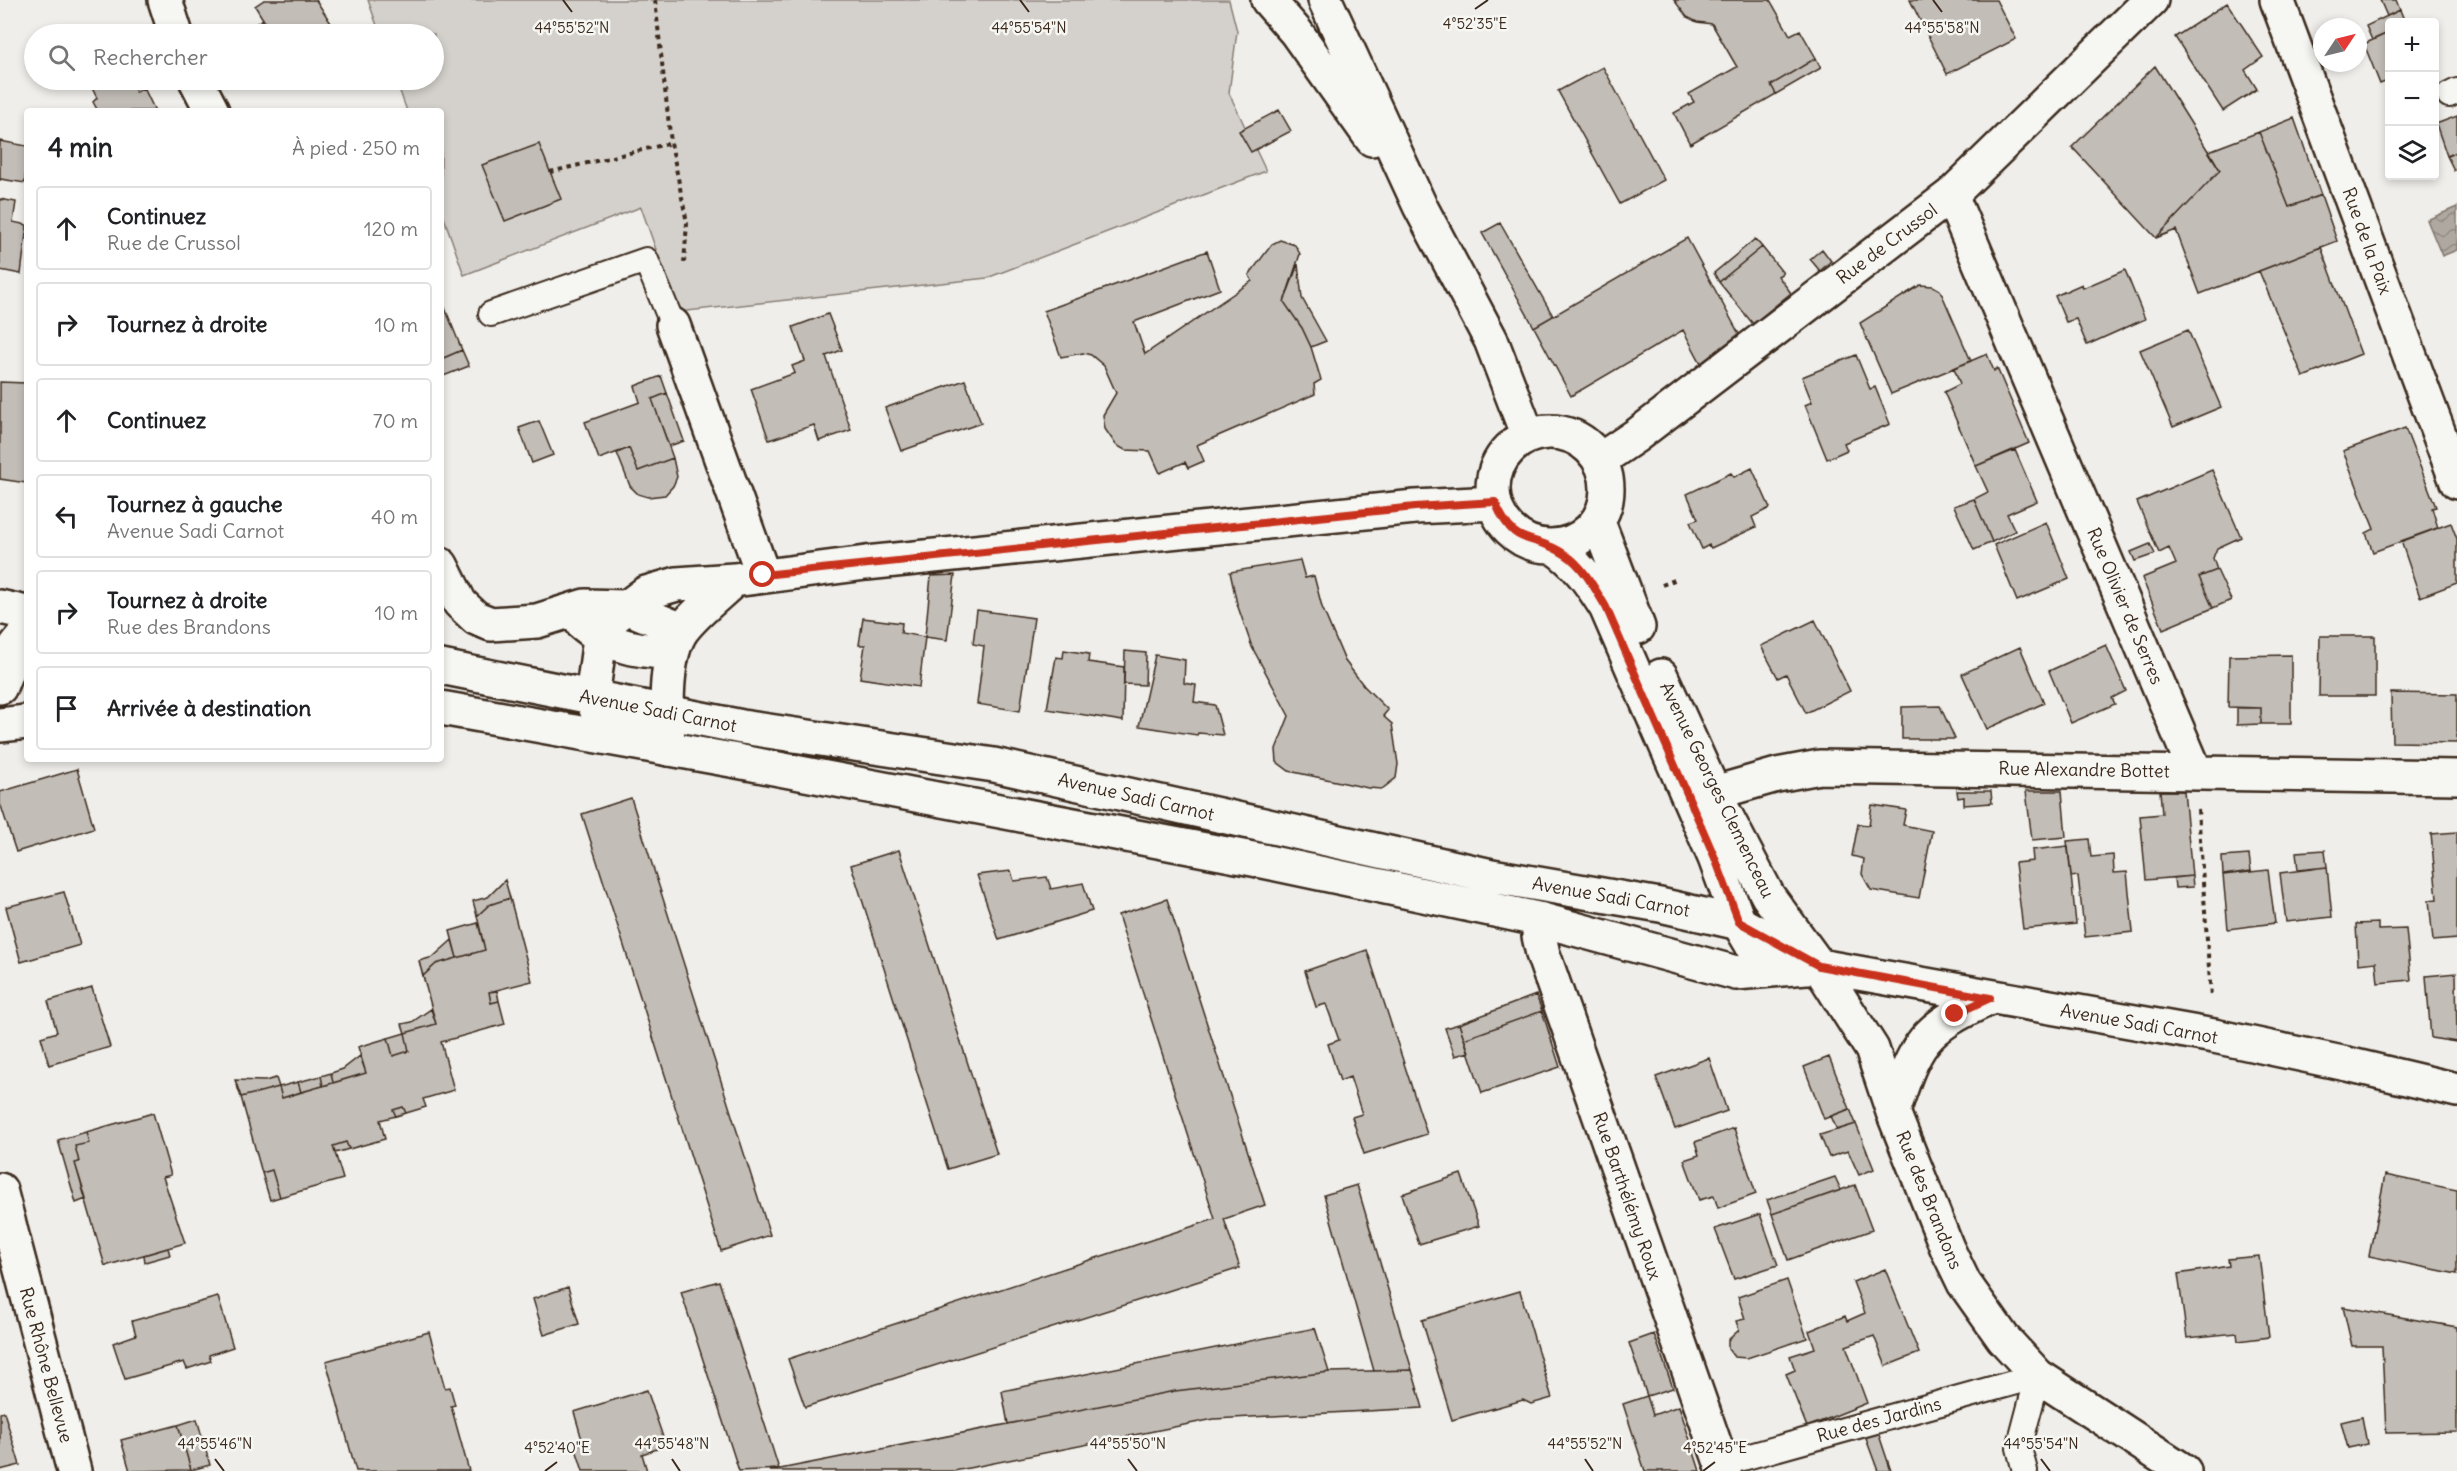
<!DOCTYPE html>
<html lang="fr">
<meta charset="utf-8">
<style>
:root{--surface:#fff;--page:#f2f2f2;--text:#202124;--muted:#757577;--line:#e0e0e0}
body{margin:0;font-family:Delius,sans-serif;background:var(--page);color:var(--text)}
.controls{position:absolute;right:18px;top:18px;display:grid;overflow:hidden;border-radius:6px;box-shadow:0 3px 9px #0003}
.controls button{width:54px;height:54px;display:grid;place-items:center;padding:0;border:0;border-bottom:2px solid var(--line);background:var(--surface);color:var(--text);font:30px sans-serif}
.compass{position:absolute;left:2313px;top:18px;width:54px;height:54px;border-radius:50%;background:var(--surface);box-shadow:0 3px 9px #0003;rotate:55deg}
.stop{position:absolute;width:18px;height:18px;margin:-14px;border:4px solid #c8321e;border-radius:50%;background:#fff}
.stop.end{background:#c8321e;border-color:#fff;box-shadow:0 2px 6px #0008}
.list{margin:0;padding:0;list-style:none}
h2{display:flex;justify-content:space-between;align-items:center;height:78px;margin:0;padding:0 24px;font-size:26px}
h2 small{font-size:20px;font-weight:400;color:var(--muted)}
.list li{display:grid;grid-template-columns:39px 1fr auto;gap:18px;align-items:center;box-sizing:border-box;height:84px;margin:0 12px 12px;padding:0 12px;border:2px solid var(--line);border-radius:6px}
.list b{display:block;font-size:22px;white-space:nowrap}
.list p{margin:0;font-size:20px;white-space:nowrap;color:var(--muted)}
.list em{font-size:20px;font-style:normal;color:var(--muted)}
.icon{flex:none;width:33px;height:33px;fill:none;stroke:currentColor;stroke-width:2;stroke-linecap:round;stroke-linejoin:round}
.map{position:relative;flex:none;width:2457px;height:1471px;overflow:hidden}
.search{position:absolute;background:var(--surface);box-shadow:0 3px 9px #0003;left:24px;top:24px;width:420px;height:66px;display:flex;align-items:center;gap:15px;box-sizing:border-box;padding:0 21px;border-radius:33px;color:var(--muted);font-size:22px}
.panel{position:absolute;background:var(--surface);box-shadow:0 3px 9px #0003;left:24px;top:108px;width:420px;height:654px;border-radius:6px}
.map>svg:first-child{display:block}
.green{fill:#d4d1cc;stroke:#887e75;stroke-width:1.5}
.water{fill:url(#water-waves);stroke:#81766d;stroke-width:1.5}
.building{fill:#c2bdb7;stroke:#3b2a1e;stroke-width:1.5}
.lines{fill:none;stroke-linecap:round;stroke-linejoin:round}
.lane-casing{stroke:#3b2a1e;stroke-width:28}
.street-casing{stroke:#3b2a1e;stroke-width:38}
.secondary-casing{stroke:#3b2a1e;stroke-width:38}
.primary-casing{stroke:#3b2a1e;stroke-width:38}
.path{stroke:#3b2a1e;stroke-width:4;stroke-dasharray:4.5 4.5;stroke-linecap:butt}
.lane{stroke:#f6f6f2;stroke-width:24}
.street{stroke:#f6f6f2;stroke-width:33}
.secondary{stroke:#f6f6f2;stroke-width:33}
.primary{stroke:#f6f6f2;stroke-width:33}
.route{stroke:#c8321e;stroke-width:8}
.ticks{fill:none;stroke:#3b2a1e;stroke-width:2}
.labels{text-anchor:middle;stroke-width:5;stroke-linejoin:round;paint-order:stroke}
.street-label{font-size:18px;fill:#3b2a1e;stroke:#f6f6f2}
.ticks-label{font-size:15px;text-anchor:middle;fill:#3b2a1e;stroke:#f6f6f2;stroke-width:5;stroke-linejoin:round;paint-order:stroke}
</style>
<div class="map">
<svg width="2457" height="1471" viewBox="0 0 2457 1471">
<defs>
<pattern id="water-waves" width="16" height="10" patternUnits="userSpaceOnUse" patternTransform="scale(1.5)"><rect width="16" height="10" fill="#afa8a1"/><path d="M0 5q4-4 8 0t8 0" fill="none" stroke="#908983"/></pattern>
</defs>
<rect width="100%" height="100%" fill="#efeeea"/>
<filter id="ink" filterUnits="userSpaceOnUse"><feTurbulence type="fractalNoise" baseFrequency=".0167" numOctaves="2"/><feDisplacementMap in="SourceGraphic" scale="12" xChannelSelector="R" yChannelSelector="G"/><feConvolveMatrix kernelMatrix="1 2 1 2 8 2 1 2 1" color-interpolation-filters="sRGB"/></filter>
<g filter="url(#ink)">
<path class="green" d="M368,0H1229L1237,31L1229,93L1266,171L987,278L678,312L641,207L464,275L441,209V111H407L396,80H434V34H380Z"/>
<path class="water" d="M2457,207V250L2442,256L2427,220Z"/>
<path class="building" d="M264,0H316L338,34H272L255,6Z
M1674,0H1770L1790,35L1800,30L1816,58L1771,85L1776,94L1690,144L1674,113L1694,102L1689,94L1737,67L1712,24L1697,22L1687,17Z
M1910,0H1996L2016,39L1947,74Z
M2380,0H2396L2400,10L2387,16Z
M2227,3L2263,57L2245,70L2257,89L2223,111L2175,37Z
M2400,10L2405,22H2390V32L2372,40L2366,26Z
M263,19L272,34H251L248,29Z
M2390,32V80L2380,84L2364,44Z
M1816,58L1821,68L1776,94L1771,85Z
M2155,66L2220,170L2156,238L2072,147Z
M1603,67L1664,180L1620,204L1558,91Z
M88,80H137L131,82L136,92L144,88L155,111H98L93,102L97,98Z
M140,80L144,88L136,92L131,82Z
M279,80H296L284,87Z
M1279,110L1291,131L1251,152L1239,131Z
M2457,116V152L2447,156L2436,124Z
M2294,118L2321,195L2289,207L2259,132Z
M2259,132L2289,207L2321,195L2337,241L2200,294L2176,230L2156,238L2220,170L2209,151Z
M0,141L27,146L25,183L0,179V181Z
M539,144L561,199L505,221L482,165Z
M2457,152V169L2454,170L2447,156Z
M0,199L16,202L13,222L27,225L21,274L0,270Z
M1500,223L1553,316L1534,327L1482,233Z
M1687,238L1739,334L1701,363L1683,330L1571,396L1534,327Z
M1755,239L1762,247L1719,282L1714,273Z
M1280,240L1295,245L1300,254L1284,302L1302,328L1311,347L1321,380L1314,384L1315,394L1197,445L1204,461L1188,468L1185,462L1160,473L1150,451L1125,450L1116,445L1105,429L1103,415L1116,393L1104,366L1091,355L1083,353L1061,357L1044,311L1207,251L1220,289L1134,322L1145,354L1252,281L1249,275L1272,244Z
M1762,247L1783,273L1778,276L1791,293L1753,324L1719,282Z
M2321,247L2361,354L2303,377L2259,271Z
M1822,249L1831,261L1820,271L1810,259Z
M1298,264L1302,298L1326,341L1311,347L1302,328L1284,302Z
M2125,270L2145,319L2087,345L2076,319L2066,322L2055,296L2082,284L2083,288Z
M1920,285L1933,286L1940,290L1971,361L1891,394L1860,323Z
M441,298L462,350L441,359Z
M828,314L842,350L826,356L851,430L819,441L814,425L769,440L751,389L795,373L792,366L805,361L793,327Z
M2188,330L2221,407L2173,427L2140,350Z
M462,350L469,366L441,377V359Z
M1987,354L1994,371L1997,368L2029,443L1976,466L1944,392L1960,384L1954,368Z
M1856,355L1870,389L1875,387L1890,424L1844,443L1847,450L1827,459L1805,405L1812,402L1802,377Z
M661,376L667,393L652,399L673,458L638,471L629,448L599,459L585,422L640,402L635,386Z
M965,380L981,423L901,451L885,408Z
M0,382L26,383V483L0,479Z
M667,393L684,441L669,446L652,399Z
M539,421L553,455L532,463L519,428Z
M2405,428L2436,507L2432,508L2438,528L2373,552L2366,533L2374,529L2343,451Z
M629,448L638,471L673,458L677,477L673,486L665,495L648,497L638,494L630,486L617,453Z
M2015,450L2037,501L2007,514L2015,531L1992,542L1974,499L1988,492L1976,466Z
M1752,468L1770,508L1752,517L1756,527L1711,548L1709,545L1702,549L1690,522L1698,519L1687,494L1731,473L1734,477Z
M2212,470L2241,537L2217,548L2213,558L2217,570L2199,577L2213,608L2163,629L2142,578L2176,564L2169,548L2159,553L2137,502Z
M1974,499L1992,542L1974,550L1954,506Z
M2046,522L2069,579L2017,601L1994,545Z
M2451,523L2457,539V583L2420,597L2401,541Z
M2150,544L2155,554L2135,561L2131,552Z
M1300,560L1305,578L1314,576L1322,607L1345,661L1364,686L1388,710L1383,716L1392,724L1398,764L1396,778L1382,789L1368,788L1289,771L1277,762L1276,749L1289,716L1252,647L1237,604L1230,572Z
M2217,570L2231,600L2213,608L2199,577Z
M955,575L947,640L925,637L931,576Z
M977,610L1034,618L1020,711L977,704L984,646L973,644Z
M863,618L902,623L901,633L925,637L919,687L860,678L865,645H859Z
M1815,620L1850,691L1806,713L1786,674L1778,678L1761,646Z
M2320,636H2375V696H2319Z
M2106,645L2126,691L2112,698L2115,704L2071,723L2049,671Z
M2020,647L2044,703L1987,729L1962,674Z
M1064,650L1089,654L1088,662L1124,667L1123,721L1047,709L1056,657L1063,658Z
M1125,651L1146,653L1145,685L1124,684Z
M1155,655L1185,660L1184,683L1196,685L1194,702L1215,705L1223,735L1198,733L1197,735L1139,726Z
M2291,655V724H2261V708L2228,707L2229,656Z
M2391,693L2457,694V743L2392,742Z
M1940,706L1955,739H1902V707Z
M2237,708H2261V724L2237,725Z
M77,769L94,828L16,852L0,803V792Z
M1957,791H1991L1992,803L1964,805V797L1958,798Z
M2026,791H2062L2066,837L2032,840Z
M2160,791H2184L2192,876L2146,880L2140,816L2162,814Z
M631,798L770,1235L721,1251L582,814Z
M1872,805L1906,810L1903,825L1932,831L1919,898L1871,890L1862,874L1864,859L1852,856L1858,824L1869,825Z
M2457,832V939L2433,941L2429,900L2437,899L2431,834Z
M2089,839L2091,857L2113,855L2114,873L2127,872L2133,932L2085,937L2078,876L2071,877L2067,841Z
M2068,846L2076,924L2023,929L2015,863L2033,861L2032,850Z
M899,850L997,1154L948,1169L851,865Z
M2325,850L2327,867L2298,870L2296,852Z
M2249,855L2251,871L2223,875L2222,857Z
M2327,867L2332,917L2286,922L2280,873Z
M2268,870L2275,923L2228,929L2223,875Z
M1011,871L1014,881L1047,877L1051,889L1083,883L1092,911L999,940L977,875Z
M2192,876L2193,887L2175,888L2174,878Z
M505,880L510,898L489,905L477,916L473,901L488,897Z
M64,892L80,945L21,962L6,907Z
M510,898L532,981L489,992L491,1003L499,1001L505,1024L441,1042L454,1090L423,1099L426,1107L406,1113L403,1107L393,1110L396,1116L380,1120L385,1139L349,1149L346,1142L333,1146L343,1179L280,1197L272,1170L262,1173L241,1097L279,1087L282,1098L366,1073L358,1047L388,1038L393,1056L409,1051L405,1033L436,1024L423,976L436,964L485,950L477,916L489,905Z
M1167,899L1265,1205L1224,1219L1240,1268L805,1407L788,1359L1215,1219L1118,915Z
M478,923L485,950L457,958L450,931Z
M2378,923V930L2406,929L2411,980L2378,983L2376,962L2358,964L2356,924Z
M452,940L457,958L436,964L423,976L419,961L433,957Z
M1367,950L1427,1134L1364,1154L1352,1117L1362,1114L1350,1077L1340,1081L1328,1044L1339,1040L1326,1004L1316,1007L1305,971Z
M2456,973L2457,1042L2431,1038L2426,976Z
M92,988L110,1047L49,1065L41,1037L57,1032L48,1001Z
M497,991L499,1001L491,1003L489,992Z
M1536,995L1542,1011L1464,1039L1459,1024Z
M431,1009L436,1024L405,1033L402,1024L412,1022Z
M1542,1011L1560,1067L1482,1093L1464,1039Z
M1459,1024L1469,1052L1455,1056L1445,1028Z
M405,1033L409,1051L393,1056L388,1038Z
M360,1056L366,1073L333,1083L331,1073L343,1069Z
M1829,1057L1850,1109L1824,1119L1804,1067Z
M1709,1058L1727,1111L1675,1129L1656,1077Z
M331,1073L333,1083L323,1086L321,1076Z
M321,1076L323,1086L301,1092L298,1082Z
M276,1078L279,1087L241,1097L235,1080L265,1081Z
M298,1082L301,1092L282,1098L279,1087Z
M403,1107L406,1113L396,1116L393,1110Z
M1850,1109L1856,1124L1837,1130L1831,1116Z
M153,1113L171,1175L163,1177L185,1243L105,1266L75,1163L79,1162L75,1146L89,1143L86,1132Z
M1856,1124L1874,1169L1859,1175L1848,1151L1829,1157L1820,1135Z
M1734,1128L1756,1194L1718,1208L1714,1196L1699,1200L1684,1160L1699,1155L1695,1142Z
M86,1132L89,1143L75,1146L79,1162L75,1163L86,1199L76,1203L58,1140Z
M346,1142L349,1149L335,1153L333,1146Z
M272,1170L280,1197L270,1200L262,1173Z
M1461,1174L1479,1226L1419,1244L1402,1194Z
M2385,1175L2457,1190V1274L2369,1256Z
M1835,1177L1841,1190L1772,1214L1767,1200Z
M1357,1185L1392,1303L1412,1370L1374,1371L1324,1195Z
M1855,1185L1872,1230L1788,1260L1772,1214Z
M1760,1214L1778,1265L1734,1279L1715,1229Z
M168,1248L170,1255L145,1262L144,1255Z
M2259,1256L2269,1337L2238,1341L2237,1333L2187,1338L2178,1274L2229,1266L2228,1259Z
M1885,1269L1919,1353L1886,1366L1874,1336L1846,1346L1867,1403L1807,1427L1786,1374L1795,1370L1790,1356L1815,1348L1809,1331L1845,1316L1847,1321L1865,1313L1853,1282Z
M1787,1280L1807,1338L1747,1358L1734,1357L1728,1349V1340L1739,1330L1736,1321L1745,1319L1738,1297Z
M719,1281L779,1469L739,1471L681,1292Z
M568,1287L579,1324L544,1335L533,1299Z
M1520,1291L1552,1398L1531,1404L1523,1400L1452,1420L1422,1320Z
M218,1297L233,1347L209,1355L211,1361L187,1369L184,1362L125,1379L113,1343L136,1335L132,1321Z
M2343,1307L2457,1327V1432L2386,1433L2382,1346H2352Z
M1315,1328L1329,1372L1175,1391L1008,1424L1002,1391Z
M429,1332L445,1388L450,1387L455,1405L451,1406L469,1471H356L326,1361Z
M1654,1334L1673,1388L1647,1396L1629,1343Z
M1412,1370L1423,1408L1214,1419L954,1471H770L1175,1391L1329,1372Z
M647,1390L666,1446L642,1454L647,1471H583L575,1446L583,1443L574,1412Z
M1647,1396L1653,1415L1679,1406L1700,1471H1645L1623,1404Z
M4,1412L20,1465L0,1470V1413Z
M2362,1417L2367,1444L2348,1448L2341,1422Z
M197,1419L210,1465L191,1470L178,1425Z
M178,1425L191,1470L130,1471L121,1440Z
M1878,1432L1891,1471H1878L1865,1436Z"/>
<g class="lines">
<defs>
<path id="lane" d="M2449,95L2457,91
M491,314L646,260L673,325
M1721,1464L2038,1376
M2025,1471L2019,1448L2038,1376"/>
<path id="street" d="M165,0L176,34
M1268,0L1296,32L1372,139
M1325,0L1420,206L1491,340L1528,436
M2277,0L2457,482
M196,80L212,111
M1951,195L2195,771
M673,325L763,575
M1493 489a57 57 0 1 1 114 0a57 57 0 1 1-114 0Z
M1600,460L1637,435L1951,195L2151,0
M1598,522L1638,627
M1552,546C1577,562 1590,582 1606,607L1715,858L1739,923L1752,945
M441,565L460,603L476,618L491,624L537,621L585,606L626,607L682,630
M734,580C717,596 697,611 683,629C663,656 667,716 668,749L610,726L598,714L592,698L600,638L614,617L646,593L677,584L734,580L866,563L1415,507L1495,503
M583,624C610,647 637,650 671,653
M1661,676L1714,793L1768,896L1819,966
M0,687L16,646L27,632
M0,725L27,722
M1714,793L1777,775L1820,767L2457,777
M1542,920L1539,936L1543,954L1724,1471
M0,1190L74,1471"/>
<path id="secondary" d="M1819,966L1872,1049L1893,1112L1947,1248L1964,1283L2003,1338L2038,1376L2184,1471
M1893,1112C1916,1042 1922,1029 1990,998"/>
<path id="primary" d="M0,607L27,613
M441,667L742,727L994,765L1492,876L1660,905L1739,923L1819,966
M441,708L737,761L1258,860L1542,920L1736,973L1819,966L2214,1036L2347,1064L2457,1090"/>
</defs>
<use href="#lane" class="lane-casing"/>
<use href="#street" class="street-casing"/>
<use href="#secondary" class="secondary-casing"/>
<use href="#primary" class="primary-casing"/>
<path class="path" d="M655,0L671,143L687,223L684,263
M550,172L671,143
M1662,585L1677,579
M2198,810L2211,997"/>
<use href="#lane" class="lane"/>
<use href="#street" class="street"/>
<use href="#secondary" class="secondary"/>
<use href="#primary" class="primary"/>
</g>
</g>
<g class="lines" filter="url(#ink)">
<path class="route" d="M763,575L1415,507L1495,502C1516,552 1532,531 1566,555C1584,567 1595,589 1606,607L1715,858L1739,922L1819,966L1990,998L1955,1014"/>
</g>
<path class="ticks" d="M563,0L572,12M1020,0L1029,12M1933,0L1942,12M1475,9L1488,0M215,1459L224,1471M672,1459L680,1471M1128,1459L1137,1471M1585,1459L1593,1471M2041,1459L2050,1471M545,1471L557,1462M1703,1471L1715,1462"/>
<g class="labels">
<g class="street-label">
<text transform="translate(2367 241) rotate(70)" y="6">Rue de la Paix</text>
<text transform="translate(1887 244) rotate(-37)" y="6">Rue de Crussol</text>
<text transform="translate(2125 606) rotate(67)" y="6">Rue Olivier de Serres</text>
<text transform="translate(658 711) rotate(11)" y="6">Avenue Sadi Carnot</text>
<text transform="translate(2084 770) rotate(1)" y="6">Rue Alexandre Bottet</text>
<text transform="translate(1717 790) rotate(64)" y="6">Avenue Georges Clemenceau</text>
<text transform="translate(1136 797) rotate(13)" y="6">Avenue Sadi Carnot</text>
<text transform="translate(1611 897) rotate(10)" y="6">Avenue Sadi Carnot</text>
<text transform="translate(2139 1024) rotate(10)" y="6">Avenue Sadi Carnot</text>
<text transform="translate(1627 1196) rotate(71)" y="6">Rue Barthélémy Roux</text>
<text transform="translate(1929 1200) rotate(68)" y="6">Rue des Brandons</text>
<text transform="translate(46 1365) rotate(75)" y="6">Rue Rhône Bellevue</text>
<text transform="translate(1879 1420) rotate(-15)" y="6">Rue des Jardins</text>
</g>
</g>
<g class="ticks-label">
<text x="1475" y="29">4°52'35"E</text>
<text x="572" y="33">44°55'52"N</text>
<text x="1029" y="33">44°55'54"N</text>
<text x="1942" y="33">44°55'58"N</text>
<text x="215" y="1449">44°55'46"N</text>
<text x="672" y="1449">44°55'48"N</text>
<text x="1128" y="1449">44°55'50"N</text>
<text x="1585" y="1449">44°55'52"N</text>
<text x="2041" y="1449">44°55'54"N</text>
<text x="557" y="1453">4°52'40"E</text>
<text x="1715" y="1453">4°52'45"E</text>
</g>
</svg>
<div class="controls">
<button>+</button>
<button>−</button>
<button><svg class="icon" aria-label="layers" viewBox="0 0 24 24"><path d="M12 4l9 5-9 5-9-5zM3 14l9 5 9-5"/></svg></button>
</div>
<svg class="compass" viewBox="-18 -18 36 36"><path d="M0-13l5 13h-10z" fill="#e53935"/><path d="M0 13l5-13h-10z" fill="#757577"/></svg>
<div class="stop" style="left:763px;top:575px"></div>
<div class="stop end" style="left:1955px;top:1014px"></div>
<div class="search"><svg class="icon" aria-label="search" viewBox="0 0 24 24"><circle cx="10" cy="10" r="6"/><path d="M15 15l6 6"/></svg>Rechercher</div>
<section class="panel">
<h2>4 min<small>À pied · 250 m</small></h2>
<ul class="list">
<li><svg class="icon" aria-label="ahead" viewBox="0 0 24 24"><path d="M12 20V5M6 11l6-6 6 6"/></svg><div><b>Continuez</b><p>Rue de Crussol</p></div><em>120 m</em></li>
<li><svg class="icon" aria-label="right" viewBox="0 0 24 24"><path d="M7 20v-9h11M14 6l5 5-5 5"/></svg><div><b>Tournez à droite</b></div><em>10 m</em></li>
<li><svg class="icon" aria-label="ahead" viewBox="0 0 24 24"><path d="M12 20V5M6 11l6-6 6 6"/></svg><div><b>Continuez</b></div><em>70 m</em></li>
<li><svg class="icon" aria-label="left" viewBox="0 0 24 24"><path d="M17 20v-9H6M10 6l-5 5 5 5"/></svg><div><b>Tournez à gauche</b><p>Avenue Sadi Carnot</p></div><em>40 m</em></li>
<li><svg class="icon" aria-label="right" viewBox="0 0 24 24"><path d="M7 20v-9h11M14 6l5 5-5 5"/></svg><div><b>Tournez à droite</b><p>Rue des Brandons</p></div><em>10 m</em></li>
<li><svg class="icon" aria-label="arrive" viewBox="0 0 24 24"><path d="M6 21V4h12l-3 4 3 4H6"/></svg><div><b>Arrivée à destination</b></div></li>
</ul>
</section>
</div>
